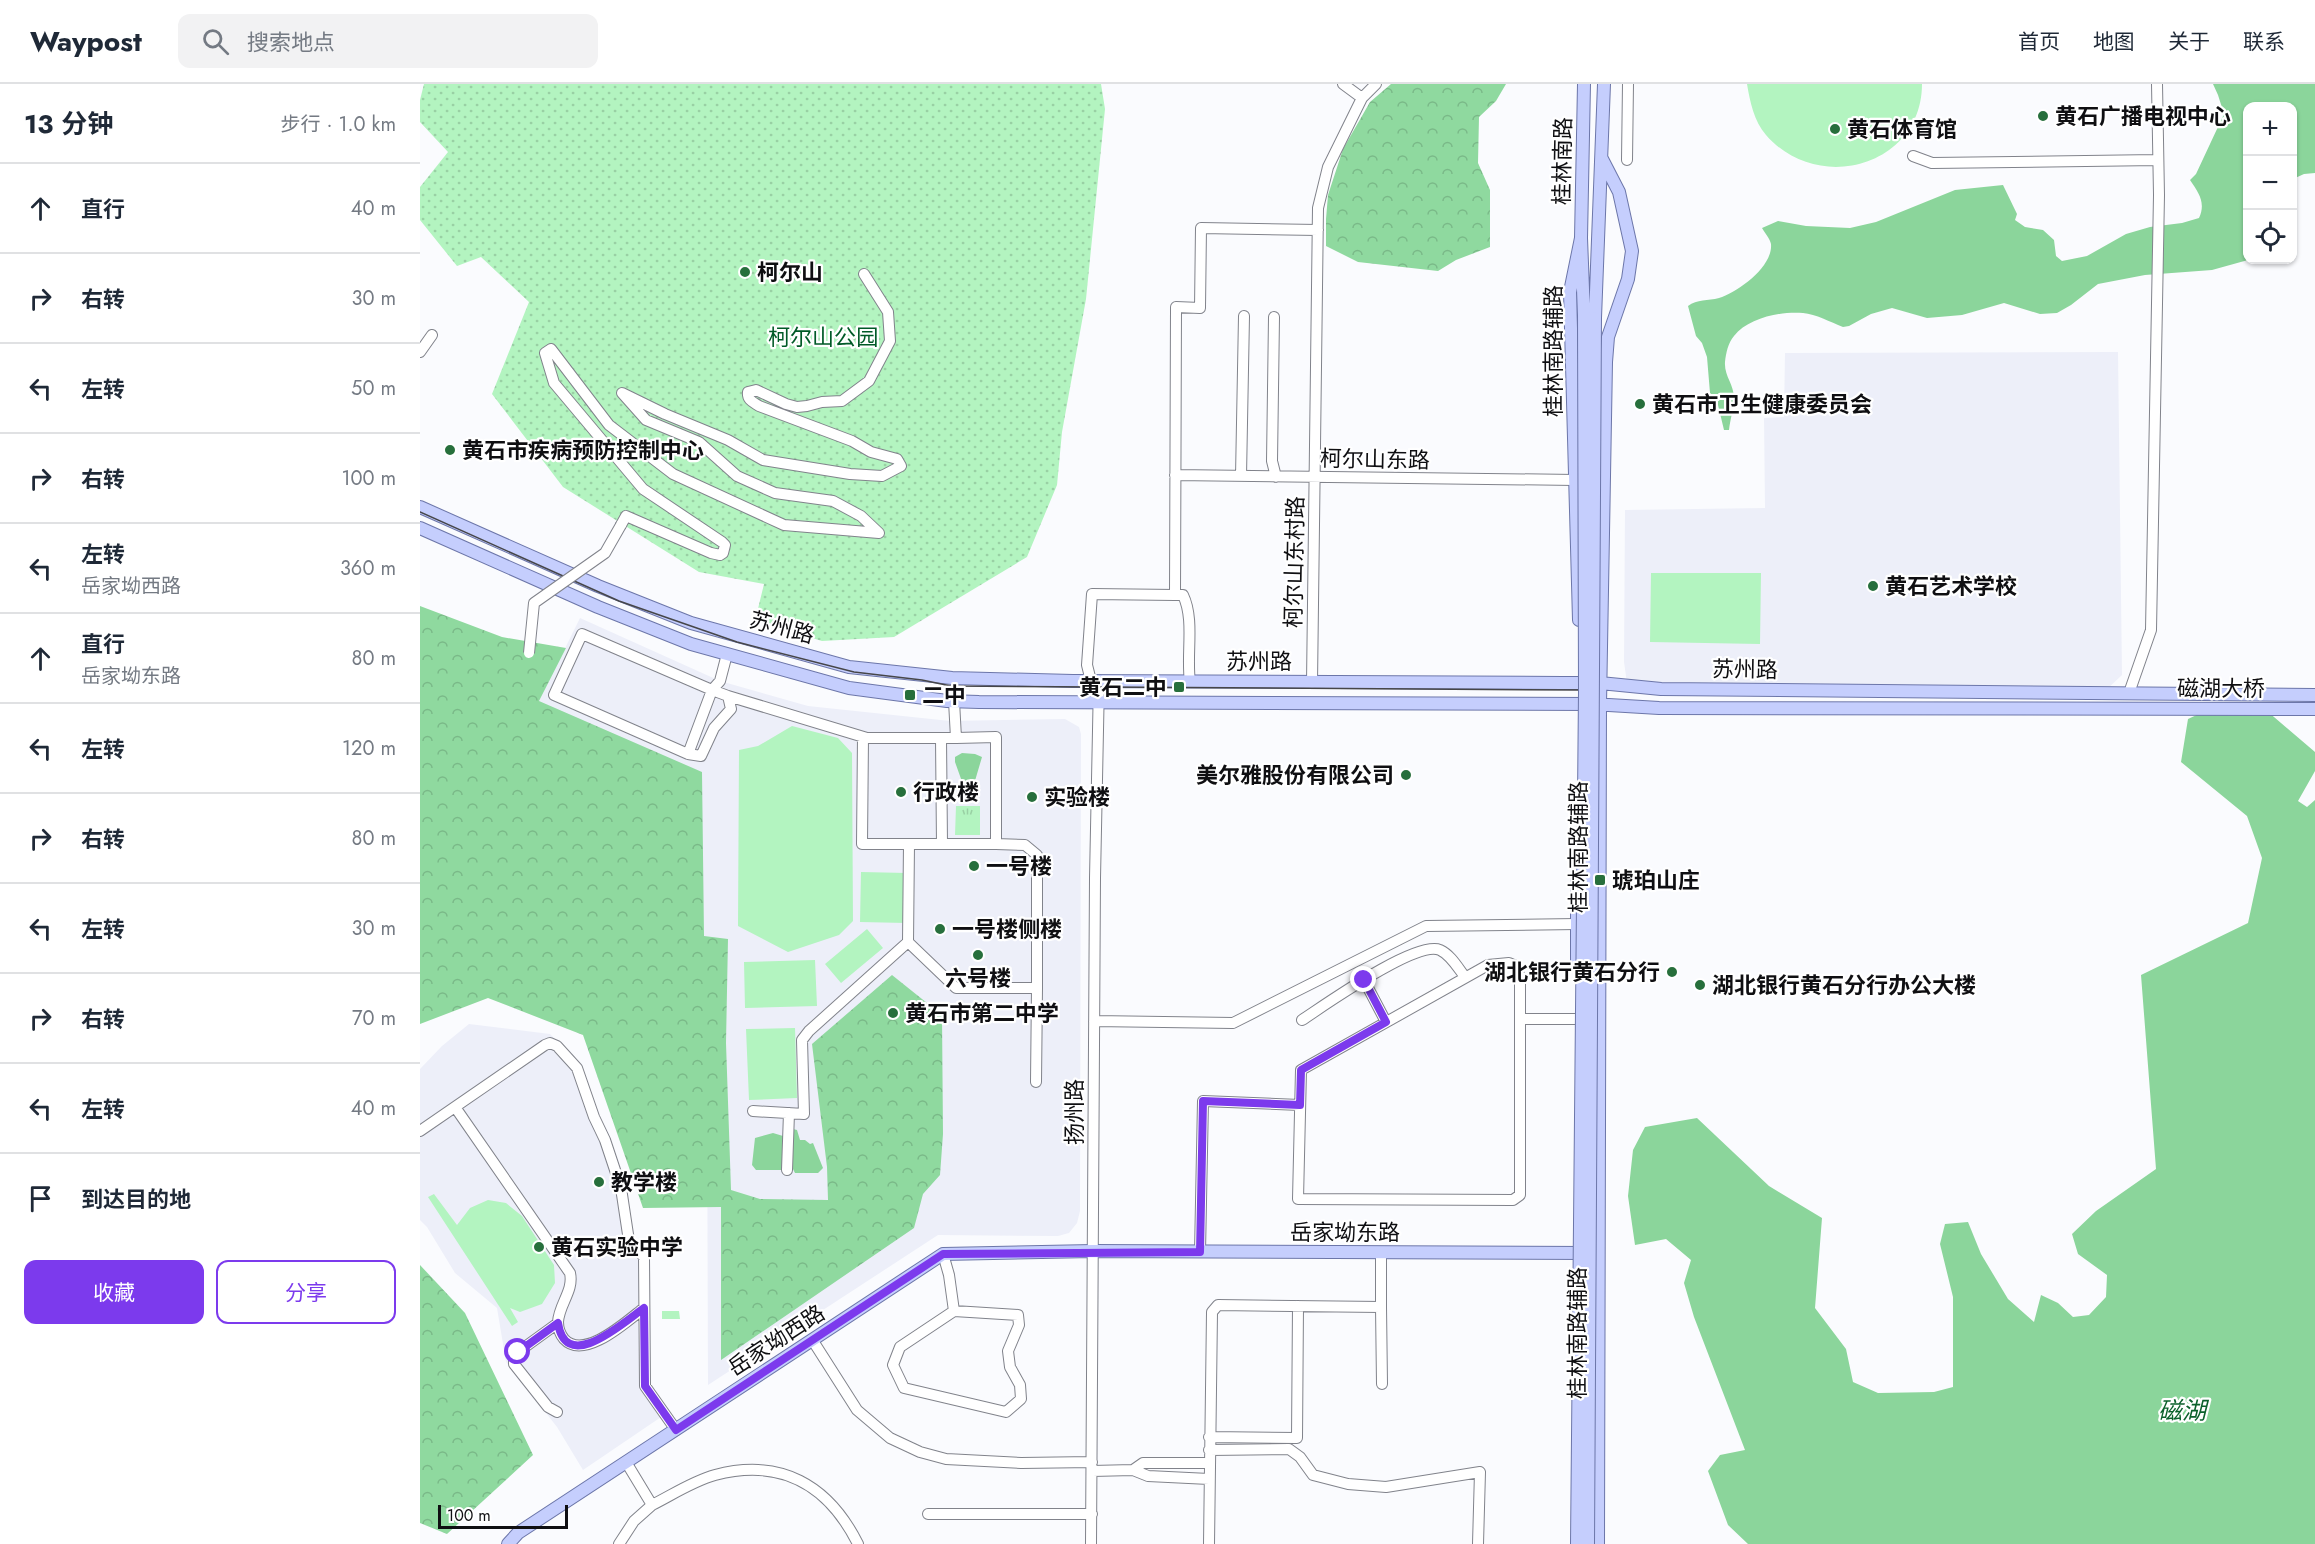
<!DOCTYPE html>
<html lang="zh">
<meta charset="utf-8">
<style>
:root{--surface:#fff;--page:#f2f2f3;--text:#1f2937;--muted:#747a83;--line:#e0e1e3;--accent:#7c3aed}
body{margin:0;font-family:Jost,"Noto Sans SC",sans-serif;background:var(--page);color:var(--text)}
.controls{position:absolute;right:18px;top:18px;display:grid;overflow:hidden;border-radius:12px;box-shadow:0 2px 4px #0004}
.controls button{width:54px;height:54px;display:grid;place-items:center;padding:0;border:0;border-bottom:2px solid var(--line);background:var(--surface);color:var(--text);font:30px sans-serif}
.scale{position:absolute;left:18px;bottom:15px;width:130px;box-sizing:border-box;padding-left:6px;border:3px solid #0f0f12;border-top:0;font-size:16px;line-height:21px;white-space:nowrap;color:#0f0f12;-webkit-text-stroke:4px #fff;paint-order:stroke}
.stop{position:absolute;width:18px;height:18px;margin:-14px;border:4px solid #7c3aed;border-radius:50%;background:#fff}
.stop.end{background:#7c3aed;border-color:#fff;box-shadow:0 2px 6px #0008}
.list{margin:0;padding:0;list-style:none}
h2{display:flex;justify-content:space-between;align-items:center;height:78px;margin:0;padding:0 24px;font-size:26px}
h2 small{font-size:20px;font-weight:400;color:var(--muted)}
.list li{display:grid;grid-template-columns:39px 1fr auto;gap:18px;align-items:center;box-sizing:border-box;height:90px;padding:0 24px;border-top:2px solid var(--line)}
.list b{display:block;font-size:22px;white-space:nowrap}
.list p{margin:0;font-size:20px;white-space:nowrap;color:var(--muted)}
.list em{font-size:20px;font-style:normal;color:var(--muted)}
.actions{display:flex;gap:12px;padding:18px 24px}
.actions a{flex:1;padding:14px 0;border:2px solid var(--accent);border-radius:12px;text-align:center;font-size:21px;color:var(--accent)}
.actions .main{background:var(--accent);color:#fff}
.icon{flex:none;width:33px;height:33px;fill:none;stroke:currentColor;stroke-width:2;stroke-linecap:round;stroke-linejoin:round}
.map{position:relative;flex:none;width:1895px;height:1460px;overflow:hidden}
header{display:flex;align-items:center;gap:36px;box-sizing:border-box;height:84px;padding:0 30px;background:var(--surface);border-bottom:2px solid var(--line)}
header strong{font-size:28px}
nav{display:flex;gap:33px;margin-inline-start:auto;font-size:21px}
.search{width:420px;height:54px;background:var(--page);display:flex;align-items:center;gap:15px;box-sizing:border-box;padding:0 21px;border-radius:12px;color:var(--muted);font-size:22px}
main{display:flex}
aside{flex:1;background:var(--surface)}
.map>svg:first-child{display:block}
.built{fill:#edeff9}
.grass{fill:url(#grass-tufts)}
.forest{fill:url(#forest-crowns)}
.park{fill:url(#park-dots)}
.pitch{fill:#b3f4c0}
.water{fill:#8bd59b}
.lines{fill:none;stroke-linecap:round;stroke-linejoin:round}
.minor-casing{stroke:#81838b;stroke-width:12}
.major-casing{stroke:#6c76a9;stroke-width:14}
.minor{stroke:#fff;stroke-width:10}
.major{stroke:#c5cefd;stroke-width:12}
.tram{stroke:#464649;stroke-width:1.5}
.minor-bridge-casing{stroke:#81838b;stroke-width:12;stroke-linecap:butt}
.major-bridge-casing{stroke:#6c76a9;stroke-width:14;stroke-linecap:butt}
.minor-bridge{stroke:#fff;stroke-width:10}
.major-bridge{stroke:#c5cefd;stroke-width:12}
.route{stroke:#7c3aed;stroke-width:8}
.poi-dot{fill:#276f3c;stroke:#fff;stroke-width:2}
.labels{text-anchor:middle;stroke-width:4.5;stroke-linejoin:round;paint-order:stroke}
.poi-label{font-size:22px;font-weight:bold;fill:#0f0f12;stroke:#fff;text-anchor:start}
.street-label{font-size:22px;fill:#0f0f12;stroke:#fff}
.park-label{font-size:22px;fill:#005a27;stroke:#fff}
.water-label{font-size:24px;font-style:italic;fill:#0c612c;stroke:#fff}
</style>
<header>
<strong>Waypost</strong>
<div class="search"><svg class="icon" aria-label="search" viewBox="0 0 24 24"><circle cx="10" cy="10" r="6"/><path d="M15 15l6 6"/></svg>搜索地点</div>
<nav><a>首页</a><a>地图</a><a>关于</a><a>联系</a></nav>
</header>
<main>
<aside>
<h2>13 分钟<small>步行 · 1.0 km</small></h2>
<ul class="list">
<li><svg class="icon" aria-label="ahead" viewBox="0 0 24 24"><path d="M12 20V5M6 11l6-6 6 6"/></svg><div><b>直行</b></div><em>40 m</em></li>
<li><svg class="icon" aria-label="right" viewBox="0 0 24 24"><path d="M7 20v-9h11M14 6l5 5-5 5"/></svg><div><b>右转</b></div><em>30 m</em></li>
<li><svg class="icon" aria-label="left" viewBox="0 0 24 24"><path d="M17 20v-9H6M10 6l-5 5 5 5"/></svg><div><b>左转</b></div><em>50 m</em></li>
<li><svg class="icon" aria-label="right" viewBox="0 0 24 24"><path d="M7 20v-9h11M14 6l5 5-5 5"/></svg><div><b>右转</b></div><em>100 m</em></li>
<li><svg class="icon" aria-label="left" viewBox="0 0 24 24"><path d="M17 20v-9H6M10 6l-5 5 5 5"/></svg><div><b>左转</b><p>岳家坳西路</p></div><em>360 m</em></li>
<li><svg class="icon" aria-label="ahead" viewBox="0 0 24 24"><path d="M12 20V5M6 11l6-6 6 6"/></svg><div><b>直行</b><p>岳家坳东路</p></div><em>80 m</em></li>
<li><svg class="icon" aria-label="left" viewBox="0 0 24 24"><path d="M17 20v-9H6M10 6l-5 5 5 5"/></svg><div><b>左转</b></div><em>120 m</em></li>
<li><svg class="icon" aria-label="right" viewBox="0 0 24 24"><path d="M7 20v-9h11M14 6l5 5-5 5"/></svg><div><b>右转</b></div><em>80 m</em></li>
<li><svg class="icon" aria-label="left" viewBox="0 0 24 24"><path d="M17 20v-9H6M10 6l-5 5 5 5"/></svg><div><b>左转</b></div><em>30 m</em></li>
<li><svg class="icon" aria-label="right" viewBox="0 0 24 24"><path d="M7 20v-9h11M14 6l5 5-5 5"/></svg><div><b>右转</b></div><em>70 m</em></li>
<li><svg class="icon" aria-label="left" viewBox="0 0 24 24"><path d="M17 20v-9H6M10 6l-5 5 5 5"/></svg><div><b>左转</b></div><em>40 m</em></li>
<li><svg class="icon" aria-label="arrive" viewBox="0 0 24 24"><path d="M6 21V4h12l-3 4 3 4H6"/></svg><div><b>到达目的地</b></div></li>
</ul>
<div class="actions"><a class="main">收藏</a><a>分享</a></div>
</aside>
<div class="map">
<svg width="1895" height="1460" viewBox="0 0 1895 1460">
<defs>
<pattern id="grass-tufts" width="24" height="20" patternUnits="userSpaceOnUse" patternTransform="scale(1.5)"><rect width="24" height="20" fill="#b3f4c0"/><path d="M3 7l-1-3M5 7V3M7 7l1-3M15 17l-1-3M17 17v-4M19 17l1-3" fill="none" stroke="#99d0a4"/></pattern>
<pattern id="forest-crowns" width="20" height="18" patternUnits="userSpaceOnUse" patternTransform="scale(1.5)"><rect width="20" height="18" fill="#8fd99f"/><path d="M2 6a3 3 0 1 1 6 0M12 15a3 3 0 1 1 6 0" fill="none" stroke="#7ab988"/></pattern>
<pattern id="park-dots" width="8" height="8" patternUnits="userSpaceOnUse" patternTransform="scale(1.5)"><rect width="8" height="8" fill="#b3f4c0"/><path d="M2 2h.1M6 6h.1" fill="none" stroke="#99d0a4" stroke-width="1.8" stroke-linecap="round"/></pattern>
</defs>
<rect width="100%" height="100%" fill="#fafbfe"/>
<path class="built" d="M1698,268L1702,591L1685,607L1207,599L1204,578L1205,426L1345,424L1344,334L1364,333L1365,269Z
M160,534L300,597L388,622L530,637L645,635L659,643L661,650L660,1127L657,1139L649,1149L638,1152L518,1151L288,1301L287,989L119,617Z
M49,940L130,950L159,979L213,1157L225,1170L228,1300L247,1329L163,1386L137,1343L86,1278L77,1224L35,1189L7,1143L0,1136V985L22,962Z"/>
<path class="grass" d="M536,722H560V751H535Z"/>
<path class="forest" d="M971,0H1086L1076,17L1059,33L1058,79L1070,106V163L1036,176L1018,187L938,178L906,162V135L908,111L923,65L950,18Z
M0,522L82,553L146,564L119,617L282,688L284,852L308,855L306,959L311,1106L340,1115L408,1116L407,1083L392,960L472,891L522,931L523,1050L520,1091L503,1110L494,1144L301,1276V1123L223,1124L163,951L68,914L0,940Z
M0,1181L45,1229L113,1371L27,1450L0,1439Z"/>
<path class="park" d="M4,0H681L685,25L666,215L642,348L637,401L607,473L474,553L402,557L335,537L344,500L279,488L143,403L72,310L109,218L61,173L37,182L0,136V103L28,68L0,38V16Z"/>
<path class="pitch" d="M1327,0H1502C1502,82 1398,111 1346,51C1334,37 1330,18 1327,0Z
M1231,489H1341L1340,560L1230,558Z
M372,642L418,654L432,669L433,837L419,851L368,868L318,842L319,666L338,662Z
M441,788L487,789L486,839L440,838Z
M447,845L463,864L421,899L405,880Z
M395,876L397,922L325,924L324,878Z
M375,944L377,1014L329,1016L326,945Z
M14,1110L37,1141L50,1124L68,1116L86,1119L102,1132L134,1181L135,1199L122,1220L100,1228L90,1224L98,1238L92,1242L8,1113Z
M242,1227H259L260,1235H242Z"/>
<path class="water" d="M1793,0H1895V89L1884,90L1873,95L1872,22H1828V176L1792,186L1725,191L1678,200L1651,221L1637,229L1620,230L1584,219L1542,231L1507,234L1472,224L1451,230L1429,242L1423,243C1410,238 1396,230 1383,229C1361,227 1328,234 1314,252C1308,259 1306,269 1305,278C1304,292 1314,300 1314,314C1314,324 1310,336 1309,346H1304L1298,321L1290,309L1287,273L1282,259L1276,252L1268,222C1277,215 1288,217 1299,214C1318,208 1353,183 1351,160C1350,155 1345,149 1342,144L1358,137L1386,142L1430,144L1456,138L1535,106L1583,101L1597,130L1595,136L1605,143L1623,146L1634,156L1636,172L1642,177L1667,172L1706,150L1730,143L1762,139L1779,134C1786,119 1779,109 1770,96L1776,90L1804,30L1798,11Z
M1796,622L1847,627L1895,668V687L1878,717L1887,723L1895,716V1460H1328L1308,1441L1288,1387L1300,1371L1325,1366L1274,1233L1264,1199L1271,1176L1246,1155L1215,1161L1208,1112L1213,1066L1225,1043L1277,1034L1349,1102L1402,1134L1395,1224L1426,1265L1433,1298L1458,1309L1514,1308L1533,1303V1213L1520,1160L1525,1140L1548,1138L1561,1170L1588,1215L1614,1238L1621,1211L1638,1219L1653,1233L1669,1231L1686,1213L1687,1191L1658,1170L1652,1150L1676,1127L1736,1085L1721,891L1828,839L1842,774L1827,732L1761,678L1768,635Z
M542,669L555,670L562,673L552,707L545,706L535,678V673Z
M373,1045L377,1046L380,1056H385L390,1060L393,1059L403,1084L398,1089H375L372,1083Z
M353,1049L363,1052V1082L361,1086H336L332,1081L335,1054Z"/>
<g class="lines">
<defs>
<path id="minor" d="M923,0L942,14
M1493,72L1512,79L1737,76
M1207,76L1208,0
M854,233L852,377L856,393
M0,268L12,251
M755,391L1155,396
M821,392L824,232
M201,441L206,432L291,469L300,471L303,469L305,461L302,458L223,405L134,299L125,269L131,265L189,341L253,390L364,441L459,449L441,432L413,417L355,409L317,392L279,358L226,336L202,309L245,330L308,356L343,376L430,390L462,392L481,382L477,375L451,368L432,357L339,322C333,318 327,316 328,308L336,306L366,320L377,323L387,322L402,318L422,317L449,297L470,257L468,228L444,190
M307,570L300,597L292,606L268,670L134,611L162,550L292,606L308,612L447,654H521
M671,597L667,581L672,510L755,511
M770,598C766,570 775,536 763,511H755L756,223L780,224L781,144L898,146
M892,599L898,124L908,83L942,14L956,0
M1709,609L1731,546L1739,111L1737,0
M534,617L536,654H521L522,760H576V653L536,654
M443,653L442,760H522
M268,670L281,672L294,644L311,625L308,612
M488,858L536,904H617V771L605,761L576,760
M1089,879L1096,882L1100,893V1111L1093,1116L878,1115L881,986L1068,881Z
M944,896L966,938
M1100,935H1156
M882,936C905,921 996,856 1020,866C1031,871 1038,884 1045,893
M674,937L813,939L1006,842L1157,840
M616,998L617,904
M35,1023L150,1189C154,1207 139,1220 138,1238C138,1244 140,1250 144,1255C164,1277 207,1237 224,1224
M333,1027L384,1030L382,956L389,947L488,858L489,760
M0,1047L125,961L130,959L137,962L157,984L174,1033L185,1056L201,1104L209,1157L224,1173L225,1302L256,1346
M367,1086L369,1029
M780,1168L783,1017L880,1021
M523,1170L529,1191L534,1227L480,1263L473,1281L484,1304L586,1328L601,1315L600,1301L590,1283L588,1267L599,1241L598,1231L534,1227
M961,1223V1169
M393,1257L437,1326L470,1354L500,1368L526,1375L601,1379L672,1378
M137,1328L128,1323L94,1280V1272L98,1268L138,1239
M789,1353L877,1354L878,1222
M789,1366L869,1365L880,1373L893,1391L928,1400L966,1403L1060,1388L1058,1460
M206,1378L232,1421C252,1411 273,1397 295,1391C360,1374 408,1400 438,1460
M713,1386L723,1379H789
M672,1387L713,1386L728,1392L789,1395
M508,1430H672
M199,1460L214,1437L232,1421
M671,1460L675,794L679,597
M789,1460L792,1228L798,1221L961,1223L962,1300"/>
<path id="major" d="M1164,231L1161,154L1164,0
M1175,234L1184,0
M0,423L178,502L271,539L429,583L532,594L653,597L1143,599H1180L1241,605L1895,611
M0,444L178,523L271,560L429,604L527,617L559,618L1172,620L1239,624L1895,625
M1159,536L1150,208L1161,154
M1157,881V790
M88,1460L98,1449L523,1170L673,1167L1170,1169
M1178,1460L1180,620L1186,278L1188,253L1208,195L1212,167L1199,108L1182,75"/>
</defs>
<use href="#minor" class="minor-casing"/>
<use href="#major" class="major-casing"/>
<use href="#minor" class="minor"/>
<use href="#major" class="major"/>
<path class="tram" d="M0,428L199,517L317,558L434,588L502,596L531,602L1161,606L1169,609L1171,616L1172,629L1166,1460"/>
<defs>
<path id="minor-bridge" d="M109,569L114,519L185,469L201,441"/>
<path id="major-bridge" d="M1157,1460L1165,607L1164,231
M1168,1460L1175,234"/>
</defs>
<use href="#minor-bridge" class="minor-bridge-casing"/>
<use href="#major-bridge" class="major-bridge-casing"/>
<use href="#minor-bridge" class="minor-bridge"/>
<use href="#major-bridge" class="major-bridge"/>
</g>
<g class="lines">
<path class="route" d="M98,1268L138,1239C146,1291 204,1238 224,1224L225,1302L256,1346L523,1170L780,1168L783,1017L880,1021L881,986L966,938L944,896"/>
</g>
<g class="poi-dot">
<circle cx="1623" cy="32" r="6"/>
<circle cx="1415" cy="45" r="6"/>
<circle cx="325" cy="188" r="6"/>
<circle cx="1220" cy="320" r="6"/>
<circle cx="30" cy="366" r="6"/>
<circle cx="1453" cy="502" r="6"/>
<rect x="753" y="597" width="12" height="12" rx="3"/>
<rect x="484" y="605" width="12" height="12" rx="3"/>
<circle cx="986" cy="691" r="6"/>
<circle cx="481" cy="708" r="6"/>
<circle cx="612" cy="713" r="6"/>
<circle cx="554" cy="782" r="6"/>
<rect x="1174" y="790" width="12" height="12" rx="3"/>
<circle cx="520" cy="845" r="6"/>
<circle cx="558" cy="871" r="6"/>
<circle cx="1252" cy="888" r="6"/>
<circle cx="1280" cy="901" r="6"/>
<circle cx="473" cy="929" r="6"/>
<circle cx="179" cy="1098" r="6"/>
<circle cx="119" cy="1163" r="6"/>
</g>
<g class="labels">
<g class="poi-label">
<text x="1635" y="40">黄石广播电视中心</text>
<text x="1427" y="53">黄石体育馆</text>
<text x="337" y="196">柯尔山</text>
<text x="1232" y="328">黄石市卫生健康委员会</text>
<text x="42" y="374">黄石市疾病预防控制中心</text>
<text x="1465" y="510">黄石艺术学校</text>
<text x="747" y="611" text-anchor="end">黄石二中</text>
<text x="502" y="619">二中</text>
<text x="974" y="699" text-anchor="end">美尔雅股份有限公司</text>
<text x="493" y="716">行政楼</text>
<text x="624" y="721">实验楼</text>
<text x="566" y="790">一号楼</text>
<text x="1192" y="804">琥珀山庄</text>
<text x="532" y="853">一号楼侧楼</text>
<text x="1240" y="896" text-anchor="end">湖北银行黄石分行</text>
<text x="558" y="902" text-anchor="middle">六号楼</text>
<text x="1292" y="909">湖北银行黄石分行办公大楼</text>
<text x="485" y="937">黄石市第二中学</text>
<text x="191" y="1106">教学楼</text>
<text x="131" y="1171">黄石实验中学</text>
</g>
<g class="street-label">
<text transform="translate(1142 77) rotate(-89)" y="8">桂林南路</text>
<text transform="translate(1133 267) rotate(-90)" y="8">桂林南路辅路</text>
<text transform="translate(955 375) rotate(1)" y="8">柯尔山东路</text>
<text transform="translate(874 478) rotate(-89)" y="8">柯尔山东村路</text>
<text transform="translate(362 543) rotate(15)" y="8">苏州路</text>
<text x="839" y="585">苏州路</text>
<text transform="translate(1325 585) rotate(1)" y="8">苏州路</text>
<text x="1801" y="612">磁湖大桥</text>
<text transform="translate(1158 763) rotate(-90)" y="8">桂林南路辅路</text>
<text transform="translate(654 1028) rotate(-90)" y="8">扬州路</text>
<text x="925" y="1156">岳家坳东路</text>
<text transform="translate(1157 1249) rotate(-90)" y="8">桂林南路辅路</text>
<text transform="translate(356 1256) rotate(-33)" y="8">岳家坳西路</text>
</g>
<g class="park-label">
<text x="403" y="261">柯尔山公园</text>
</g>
<g class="water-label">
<text x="1762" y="1335">磁湖</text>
</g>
</g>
</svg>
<div class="controls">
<button>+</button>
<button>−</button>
<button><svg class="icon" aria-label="locate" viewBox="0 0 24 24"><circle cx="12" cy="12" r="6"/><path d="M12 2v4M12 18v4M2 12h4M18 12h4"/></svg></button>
</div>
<div class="scale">100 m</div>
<div class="stop" style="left:98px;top:1268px"></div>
<div class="stop end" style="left:944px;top:896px"></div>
</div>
</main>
